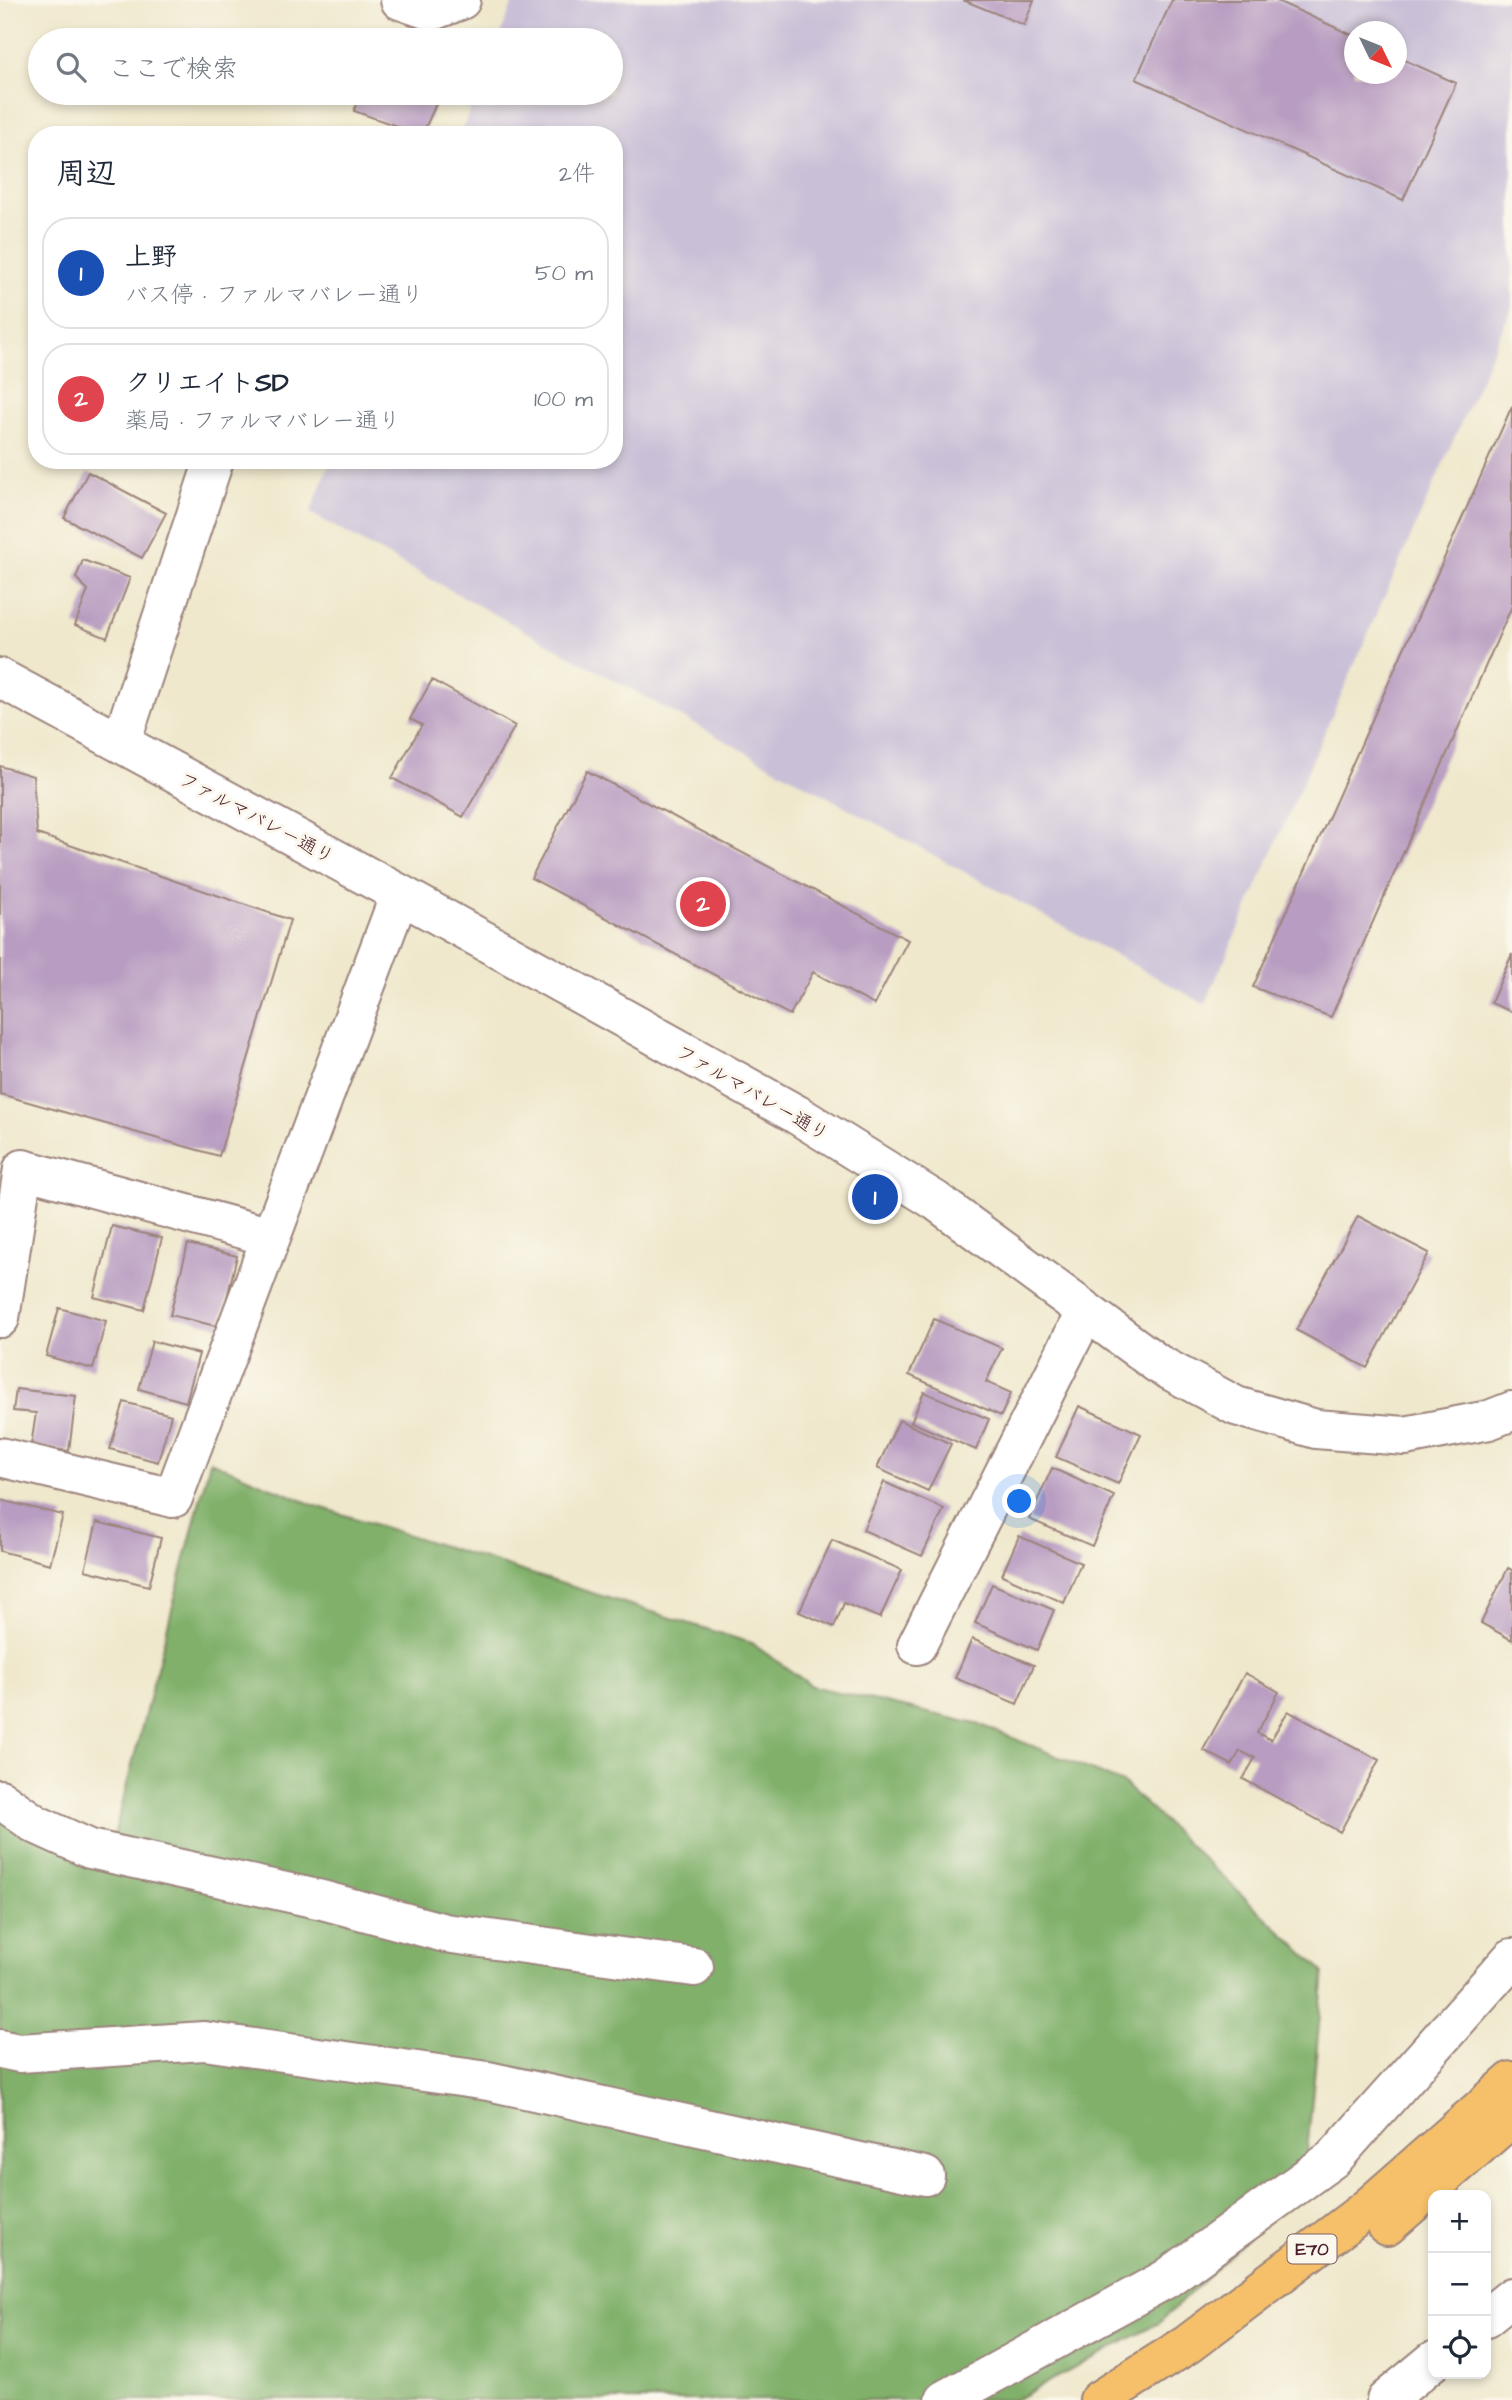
<!DOCTYPE html>
<html lang="ja">
<meta charset="utf-8">
<style>
:root{--surface:#fff;--page:#f6f6f7;--text:#1f2937;--muted:#747a83;--line:#e0e1e3;--accent:#d1495b}
body{margin:0;font-family:"Architects Daughter","Klee One",sans-serif;background:var(--page);color:var(--text)}
.controls{position:absolute;right:21px;bottom:21px;display:grid;overflow:hidden;border-radius:14px;box-shadow:0 4px 10px #0003}
.controls button{width:63px;height:63px;display:grid;place-items:center;padding:0;border:0;border-bottom:2px solid var(--line);background:var(--surface);color:var(--text);font:35px sans-serif}
.compass{position:absolute;left:1344px;top:21px;width:63px;height:63px;border-radius:50%;background:var(--surface);box-shadow:0 4px 10px #0003;rotate:133deg}
.you{position:absolute;left:1020px;top:1502px;width:24px;height:24px;margin:-18px;border:5px solid #fff;border-radius:50%;background:#1a73e8;box-shadow:0 0 0 10px #1a73e833}
.badge{display:grid;place-items:center;width:46px;height:46px;border-radius:50%;background:var(--accent);color:#fff;font-size:23px;font-weight:700}
.pin{position:absolute;translate:-50% -50%;border:4px solid #fff;box-shadow:0 2px 7px #0006}
.list{margin:0;padding:0;list-style:none}
h2{display:flex;justify-content:space-between;align-items:center;height:91px;margin:0;padding:0 28px;font-size:30px}
h2 small{font-size:23px;font-weight:400;color:var(--muted)}
.list li{display:grid;grid-template-columns:46px 1fr auto;gap:21px;align-items:center;box-sizing:border-box;height:112px;margin:0 14px 14px;padding:0 14px;border:2px solid var(--line);border-radius:28px}
.list b{display:block;font-size:26px;white-space:nowrap}
.list p{margin:0;font-size:23px;white-space:nowrap;color:var(--muted)}
.list em{font-size:23px;font-style:normal;color:var(--muted)}
.icon{flex:none;width:38px;height:38px;fill:none;stroke:currentColor;stroke-width:2;stroke-linecap:round;stroke-linejoin:round}
.map{position:relative;flex:none;width:1512px;height:2400px;overflow:hidden}
.search{position:absolute;background:var(--surface);box-shadow:0 4px 10px #0003;left:28px;top:28px;width:595px;height:77px;display:flex;align-items:center;gap:18px;box-sizing:border-box;padding:0 24px;border-radius:38px;color:var(--muted);font-size:26px}
.panel{position:absolute;background:var(--surface);box-shadow:0 4px 10px #0003;left:28px;top:126px;width:595px;height:343px;border-radius:28px}
.map>svg:first-child{display:block}
.industrial{fill:#c9bfd7;fill-rule:evenodd}
.forest{fill:#80b06a;stroke:#65684a;stroke-width:2}
.building{fill:#b89cc1}
.lines{fill:none;stroke-linecap:round;stroke-linejoin:round}
.minor-casing{stroke:#9c847c;stroke-width:42}
.highway-casing{stroke:#9c847c;stroke-width:42}
.minor{stroke:#fff;stroke-width:38}
.highway{stroke:#f6c06b;stroke-width:38}
.labels{text-anchor:middle;stroke-width:6;stroke-linejoin:round;paint-order:stroke}
.shield{fill:#fbf7ec;stroke:#7f6065;stroke-width:2}
.shield-label{font-size:18px;font-weight:bold;fill:#4a1f2b}
.street-label{font-size:19px;fill:#4a1f2b;stroke:#fbf7ec}
</style>
<div class="map">
<svg width="1512" height="2400" viewBox="0 0 1512 2400">
<rect width="100%" height="100%" fill="#fbf7ec"/>
<filter id="ink" filterUnits="userSpaceOnUse"><feTurbulence type="fractalNoise" baseFrequency=".0143" numOctaves="2"/><feDisplacementMap in="SourceGraphic" scale="14" xChannelSelector="R" yChannelSelector="G"/><feConvolveMatrix kernelMatrix="1 2 1 2 8 2 1 2 1" color-interpolation-filters="sRGB"/></filter>
<filter id="wash" filterUnits="userSpaceOnUse"><feTurbulence type="fractalNoise" baseFrequency=".00686" numOctaves="4" result="noise"/><feDisplacementMap in="SourceGraphic" scale="28" xChannelSelector="R" yChannelSelector="G"/><feGaussianBlur stdDeviation="1.57" result="paint"/><feColorMatrix in="noise" values="0 0 0 0 0 0 0 0 0 0 0 0 0 0 0 0 0 1.4 0 .05"/><feComposite in="paint" operator="in"/></filter>
<g filter="url(#wash)">
<rect width="100%" height="100%" fill="#efe8cc"/>
<path class="industrial" d="M514,0H1512V307L1205,1004L310,513L331,460H614V135H460L477,93H611V40H498ZM1354,32H1396V74H1354Z"/>
<path class="forest" d="M210,1461L313,1505L751,1643L812,1686L981,1725L1123,1783L1324,1972L1304,2184L1159,2323L1015,2400H0V1799L107,1863Z"/>
<g id="blocks">
<path class="building" d="M963,0H1034L1024,25Z
M1172,0H1275L1354,36V74H1396V56L1456,83L1403,200L1136,79Z
M361,93H441L422,135L354,111Z
M1512,406V606L1331,1017L1253,987Z
M88,472L166,513L142,558L64,518Z
M83,560L130,578L107,638L75,625L88,590L76,578Z
M432,680L515,726L463,817L392,778L422,725L410,719Z
M0,766L33,776L37,834L290,920L219,1156L0,1094Z
M587,771L908,940L874,1005L813,972L790,1015L531,878Z
M1512,954V1012L1491,1003Z
M1358,1216L1429,1253L1367,1368L1296,1330Z
M112,1226L162,1238L144,1310L94,1297Z
M188,1244L237,1256L220,1327L170,1315Z
M59,1308L106,1321L93,1369L46,1356Z
M934,1319L1002,1348L986,1382L1011,1393L1001,1416L909,1375Z
M152,1341L199,1354L186,1402L139,1389Z
M16,1389L76,1396L69,1451L31,1446L36,1413L13,1411Z
M924,1392L989,1419L976,1450L911,1422Z
M124,1402L171,1415L158,1462L110,1449Z
M1079,1406L1141,1434L1118,1484L1056,1457Z
M899,1420L951,1444L928,1491L877,1468Z
M1052,1468L1114,1496L1092,1546L1029,1519Z
M884,1482L944,1509L922,1556L863,1530Z
M0,1500L63,1515L50,1564L0,1551Z
M97,1522L161,1538L149,1586L85,1570Z
M1019,1536L1081,1563L1064,1603L1002,1575Z
M832,1540L902,1570L880,1618L844,1603L834,1627L799,1612Z
M1508,1568L1512,1570V1640L1481,1623Z
M992,1584L1054,1610L1037,1650L975,1623Z
M972,1639L1034,1665L1017,1704L955,1678Z
M1245,1673L1279,1692L1257,1733L1271,1740L1288,1711L1379,1760L1340,1832L1243,1779L1255,1758L1240,1751L1232,1765L1203,1750Z"/>
</g>
</g>
<g filter="url(#ink)">
<use href="#blocks" fill-opacity="0" stroke="#9c847c" stroke-width="2"/>
<g class="lines">
<defs>
<path id="minor" d="M400,0L432,11L461,0
M0,678L400,894L796,1114L936,1201L1158,1364L1236,1406L1316,1429L1405,1436L1489,1420L1512,1411
M121,743L214,460
M0,1318L23,1169L271,1237
M0,1457L173,1498L400,894
M917,1645L1086,1311
M0,1799L35,1824L90,1849L322,1900L445,1933L694,1967
M0,2049L19,2053L204,2041L488,2081L925,2176
M1486,2318L1512,2297
M945,2400L1166,2279L1334,2158L1512,1958
M1386,2400L1433,2361"/>
<path id="highway" d="M1387,2226L1512,2117
M1099,2400L1188,2344L1365,2210L1512,2081"/>
</defs>
<use href="#minor" class="minor-casing"/>
<use href="#highway" class="highway-casing"/>
<use href="#minor" class="minor"/>
<use href="#highway" class="highway"/>
</g>
</g>
<g class="labels">
<rect class="shield" x="1287.5" y="2234.5" width="49" height="29" rx="5"/>
<g class="shield-label">
<text x="1312" y="2255">E70</text>
</g>
<g class="street-label">
<text transform="translate(257 817) rotate(28)" y="7">ファルマバレー通り</text>
<text transform="translate(753 1092) rotate(30)" y="7">ファルマバレー通り</text>
</g>
</g>
</svg>
<div class="controls">
<button>+</button>
<button>−</button>
<button><svg class="icon" aria-label="locate" viewBox="0 0 24 24"><circle cx="12" cy="12" r="6"/><path d="M12 2v4M12 18v4M2 12h4M18 12h4"/></svg></button>
</div>
<svg class="compass" viewBox="-18 -18 36 36"><path d="M0-13l5 13h-10z" fill="#e53935"/><path d="M0 13l5-13h-10z" fill="#747a83"/></svg>
<div class="you"></div>
<div class="pin badge" style="left:875px;top:1197px;background:#1a4fb4">1</div>
<div class="pin badge" style="left:703px;top:904px;background:#e0444e">2</div>
<div class="search"><svg class="icon" aria-label="search" viewBox="0 0 24 24"><circle cx="10" cy="10" r="6"/><path d="M15 15l6 6"/></svg>ここで検索</div>
<section class="panel">
<h2>周辺<small>2件</small></h2>
<ul class="list">
<li><span class="badge" style="background:#1a4fb4">1</span><div><b>上野</b><p>バス停 · ファルマバレー通り</p></div><em>50 m</em></li>
<li><span class="badge" style="background:#e0444e">2</span><div><b>クリエイトSD</b><p>薬局 · ファルマバレー通り</p></div><em>100 m</em></li>
</ul>
</section>
</div>
